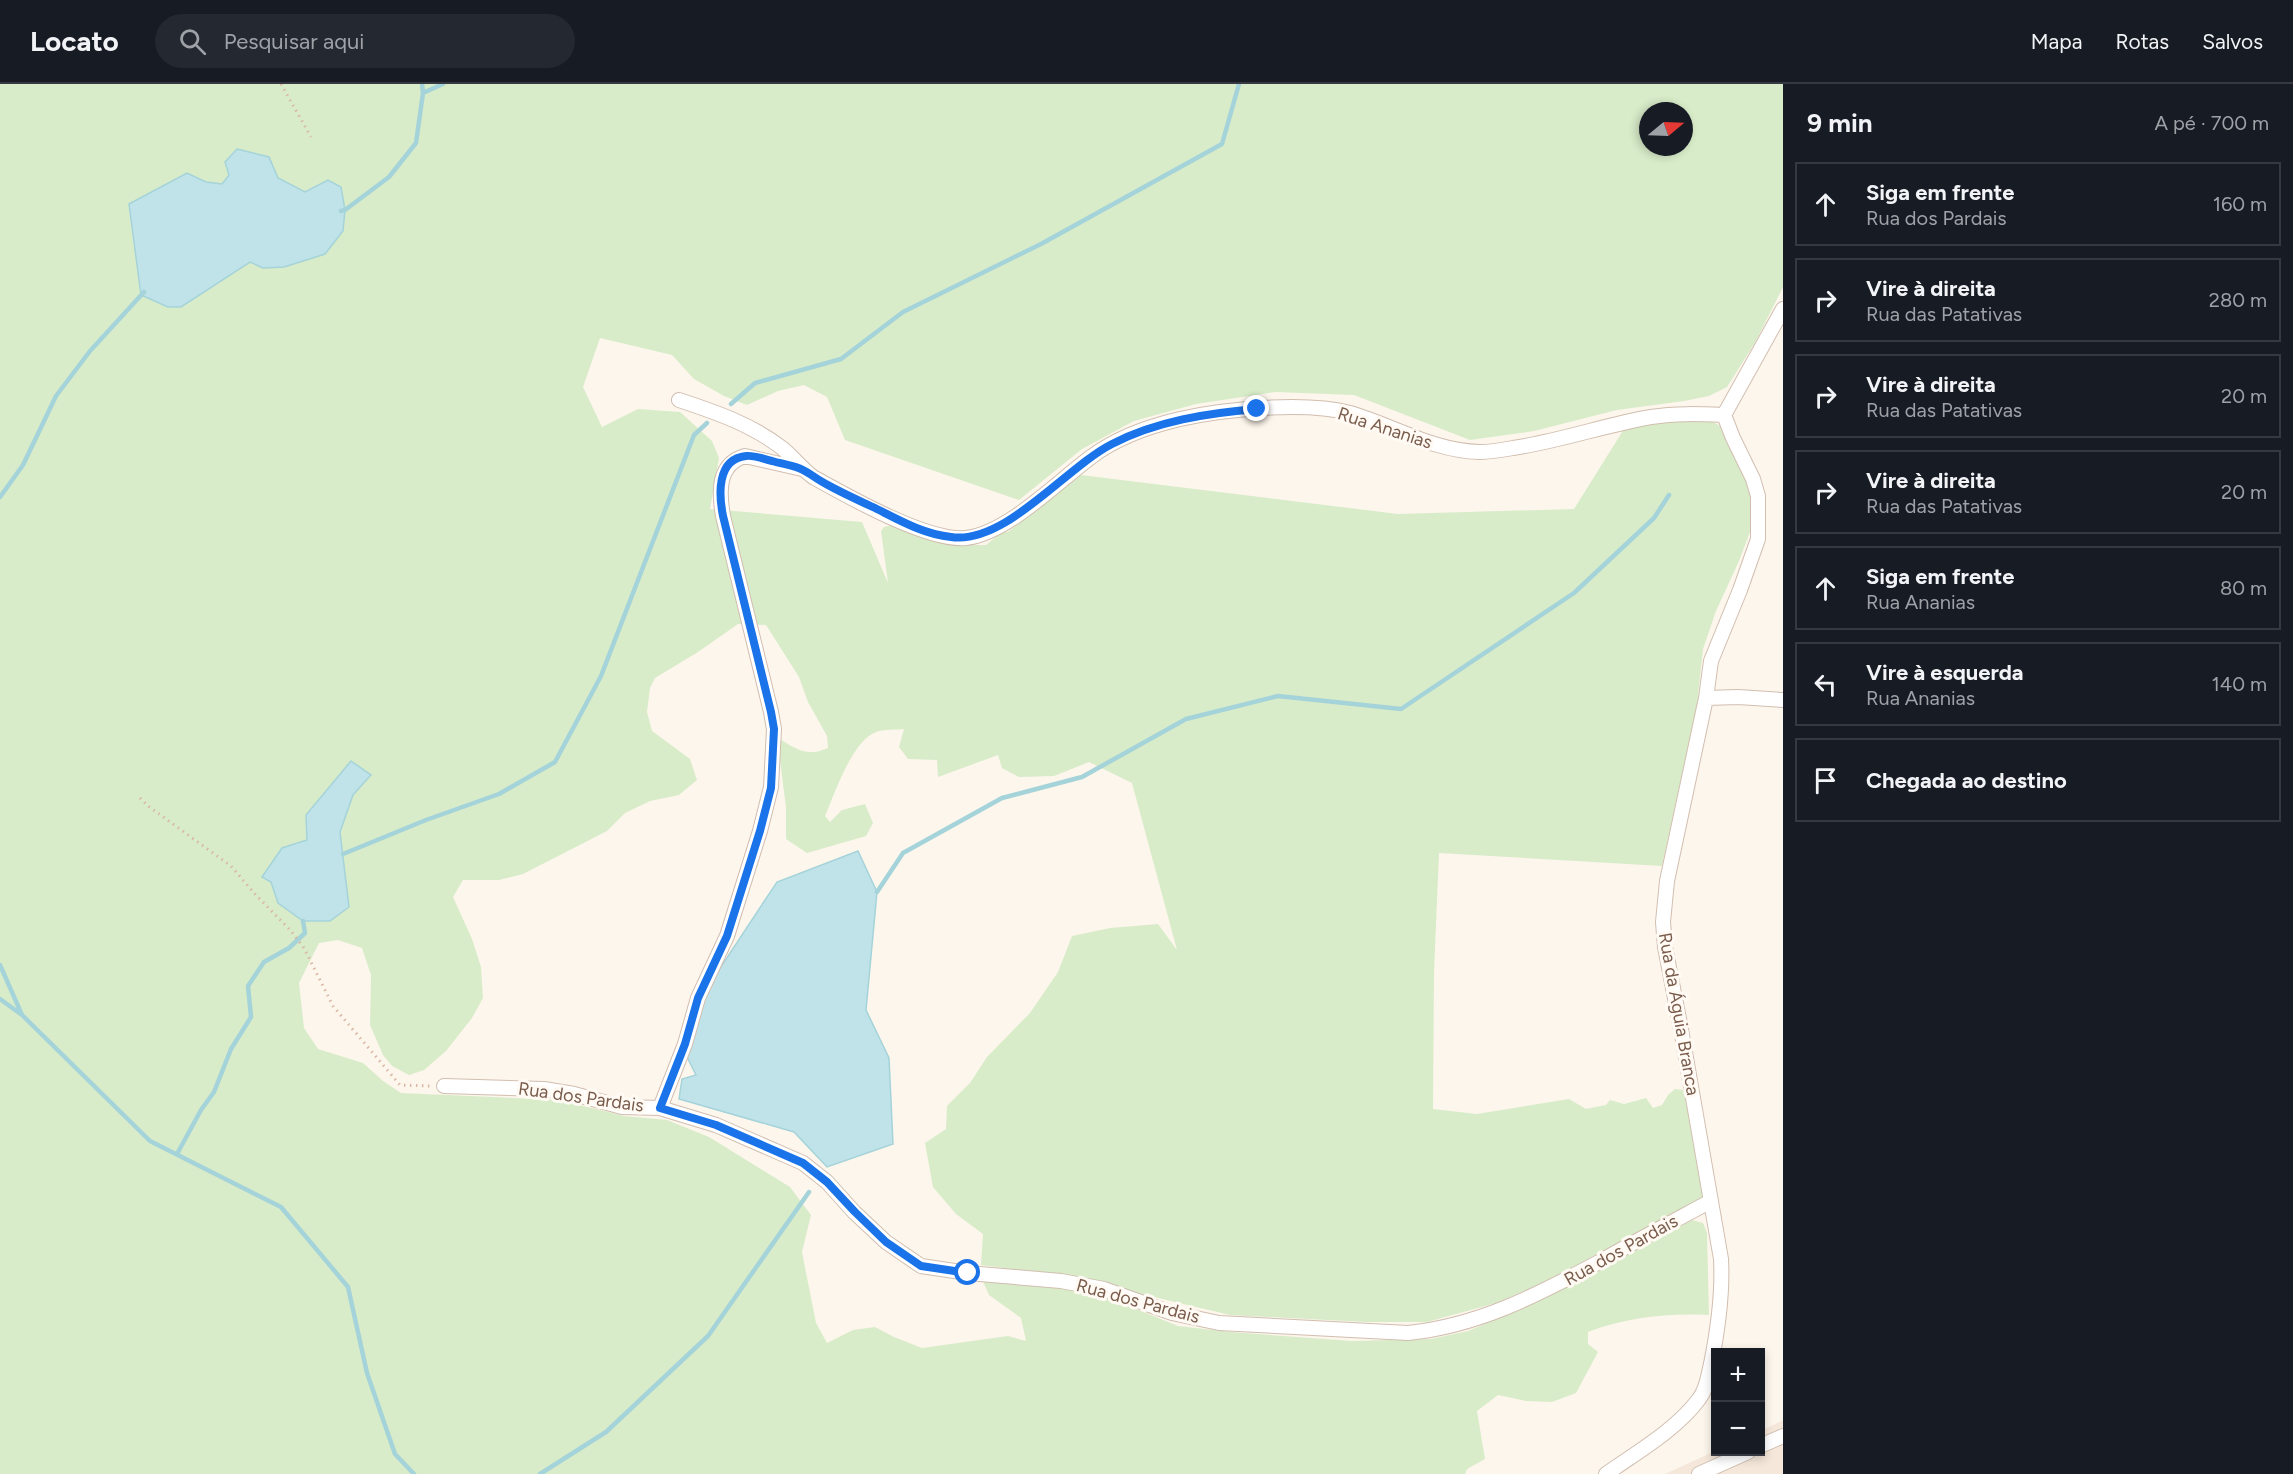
<!DOCTYPE html>
<html lang="pt">
<meta charset="utf-8">
<style>
:root{--surface:#171b24;--page:#242831;--text:#f1f3f6;--muted:#9ea1a6;--line:#363941}
body{margin:0;font-family:Figtree,sans-serif;background:var(--page);color:var(--text)}
.controls{position:absolute;right:18px;bottom:18px;display:grid;overflow:hidden;border-radius:0px;box-shadow:0 3px 9px #0003}
.controls button{width:54px;height:54px;display:grid;place-items:center;padding:0;border:0;border-bottom:2px solid var(--line);background:var(--surface);color:var(--text);font:30px sans-serif}
.compass{position:absolute;left:1639px;top:18px;width:54px;height:54px;border-radius:50%;background:var(--surface);box-shadow:0 3px 9px #0003;rotate:71deg}
.stop{position:absolute;width:18px;height:18px;margin:-14px;border:4px solid #1a73e8;border-radius:50%;background:#fff}
.stop.end{background:#1a73e8;border-color:#fff;box-shadow:0 2px 6px #0008}
.list{margin:0;padding:0;list-style:none}
h2{display:flex;justify-content:space-between;align-items:center;height:78px;margin:0;padding:0 24px;font-size:26px}
h2 small{font-size:20px;font-weight:400;color:var(--muted)}
.list li{display:grid;grid-template-columns:39px 1fr auto;gap:18px;align-items:center;box-sizing:border-box;height:84px;margin:0 12px 12px;padding:0 12px;border:2px solid var(--line);border-radius:0px}
.list b{display:block;font-size:22px;white-space:nowrap}
.list p{margin:0;font-size:20px;white-space:nowrap;color:var(--muted)}
.list em{font-size:20px;font-style:normal;color:var(--muted)}
.icon{flex:none;width:33px;height:33px;fill:none;stroke:currentColor;stroke-width:2;stroke-linecap:round;stroke-linejoin:round}
.map{position:relative;flex:none;width:1783px;height:1390px;overflow:hidden}
header{display:flex;align-items:center;gap:36px;box-sizing:border-box;height:84px;padding:0 30px;background:var(--surface);border-bottom:2px solid var(--line)}
header strong{font-size:28px}
nav{display:flex;gap:33px;margin-inline-start:auto;font-size:21px}
.search{width:420px;height:54px;background:var(--page);display:flex;align-items:center;gap:15px;box-sizing:border-box;padding:0 21px;border-radius:33px;color:var(--muted);font-size:22px}
main{display:flex}
aside{flex:1;background:var(--surface)}
.map>svg:first-child{display:block}
.residential{fill:#f5e8da}
.green{fill:#d8ecc9;fill-rule:evenodd}
.water{fill:#bfe3e8;stroke:#a5d3da;stroke-width:1.5}
.lines{fill:none;stroke-linecap:round;stroke-linejoin:round}
.stream{stroke:#a5d3da;stroke-width:4.5}
.street-casing{stroke:#d1beb0;stroke-width:16}
.path{stroke:#d9b8a5;stroke-width:3;stroke-dasharray:1.5 4.5;stroke-linecap:butt}
.street{stroke:#fff;stroke-width:14}
.route{stroke:#1a73e8;stroke-width:8}
.labels{text-anchor:middle;stroke-width:6;stroke-linejoin:round;paint-order:stroke}
.street-label{font-size:18px;fill:#7a5c4d;stroke:#fffaf3}
</style>
<header>
<strong>Locato</strong>
<div class="search"><svg class="icon" aria-label="search" viewBox="0 0 24 24"><circle cx="10" cy="10" r="6"/><path d="M15 15l6 6"/></svg>Pesquisar aqui</div>
<nav><a>Mapa</a><a>Rotas</a><a>Salvos</a></nav>
</header>
<main>
<div class="map">
<svg width="1783" height="1390" viewBox="0 0 1783 1390">
<rect width="100%" height="100%" fill="#fdf6ec"/>
<path class="residential" d="M1783,1336V1390H1665L1715,1367L1760,1368L1761,1347Z"/>
<path class="green" d="M0,0H1783V203L1756,257L1727,303L1709,312L1684,317L1617,326L1534,347L1470,356L1354,311L1275,308L1196,320L1134,337L1082,365L1019,416L845,356L827,313L804,301L778,307L747,321L724,312L694,295L672,271L600,254L583,303L602,343L638,325L680,328L712,357L719,374L710,425L862,438L888,499L881,447L884,443L893,441L919,452L961,461H986L1003,447L1008,448L1081,391L1398,430L1574,425L1624,345L1680,335L1710,336L1720,342L1735,369L1749,404L1754,423L1753,440L1739,477L1716,527L1703,565L1697,621L1662,782L1439,769L1434,889L1433,1025L1477,1030L1569,1015L1586,1025L1606,1021L1610,1016L1624,1020L1646,1014L1653,1024L1662,1021L1668,1011L1675,1005L1684,1006L1703,1114L1539,1201L1496,1219L1427,1238H1366L1230,1231L1065,1192L981,1181L983,1150L956,1130L933,1103L925,1059L946,1045L947,1022L970,999L987,973L1030,929L1058,888L1072,852L1110,844L1158,840L1177,866L1132,699L1089,678L1054,692L1019,693L1002,684L998,671L938,693L937,676L908,675L899,663L904,645C896,646 884,645 876,648C852,657 835,709 825,732L830,738L842,726L865,720L873,739L866,752L807,769L786,755V723L779,669L780,655C797,666 808,673 828,664L827,652L808,618L799,593L766,541L738,540L698,568L655,594L650,604L647,628L652,647L690,675L697,696L679,711L650,717L625,729L607,747L523,790L499,796H463L453,813L472,855L481,883L483,914L472,934L446,967L424,986L409,991L392,982L383,971L370,941L371,891L362,864L338,856L319,859L299,899L304,944L318,965L363,979L383,997L401,1009L560,1016L624,1032L667,1036L709,1053L790,1103L811,1131L802,1168L816,1239L827,1259L853,1246L875,1243L894,1253L922,1264L1008,1252L1026,1257L1021,1234L989,1211L982,1195L993,1194L1097,1209L1178,1242L1231,1248L1351,1257L1431,1255L1468,1247L1525,1223L1692,1136L1703,1139L1707,1149L1709,1231C1668,1229 1627,1233 1588,1248V1260L1598,1268L1576,1309L1552,1318L1526,1317L1498,1311L1477,1327L1485,1375L1467,1385L1465,1390H0ZM1648,27H1684V63H1648ZM187,89L206,98L222,100L229,91L278,94L305,108L328,96L263,184L250,178L181,223ZM351,677L370,691L353,711L340,748L349,823L278,819L271,798L263,793L282,764L307,756Z"/>
<path class="water" d="M237,65L269,73L278,94L305,108L328,96L341,103L345,126L343,147L325,170L284,183L263,184L250,178L181,223H168L141,211L129,120L187,89L206,98L222,100L229,91L225,78Z
M351,677L371,691L353,711L340,748L349,823L330,837H303L278,819L271,798L262,793L282,764L307,756L306,731Z
M858,767L877,808L866,926L889,974L893,1060L827,1083L794,1048L679,1015L682,995L696,991L685,969L701,913L777,798Z"/>
<g class="lines">
<path class="stream" d="M423,9L443,0
M341,127L345,126L389,93L416,59L423,9L422,0
M731,320L755,299L841,275L903,228L1041,160L1222,60L1239,0
M0,413L23,381L56,312L90,267L144,208
M343,770L426,736L499,710L555,678L601,592L694,351L707,339
M877,808L903,769L1002,714L1082,693L1186,635L1278,612L1401,625L1574,509L1654,434L1669,411
M0,881L22,931L150,1057L281,1123L348,1203L367,1289L395,1370L414,1390
M0,915L22,931
M177,1070L201,1026L214,1008L231,965L251,933L248,902L264,878L289,864L305,849L303,837
M540,1390L606,1348L708,1252L809,1108"/>
<defs>
<path id="street" d="M679,316C715,328 751,340 782,364C793,373 801,384 813,393C847,412 928,458 966,454C1008,449 1057,398 1091,373C1116,354 1150,342 1180,335C1225,325 1305,317 1350,329C1394,342 1433,367 1480,368C1491,368 1502,366 1513,364C1560,357 1605,341 1651,333C1676,329 1699,330 1724,331
M1724,331L1783,225
M1706,614L1738,613L1783,616
M444,1002L544,1005L574,1010L622,1023L660,1024L716,1041L803,1079L827,1098L854,1128L886,1158L921,1182L968,1189L1061,1197L1104,1205L1172,1229L1219,1239L1408,1249C1478,1242 1537,1211 1599,1178C1636,1157 1674,1137 1711,1117
M660,1024L685,960L698,914L727,852L760,747L771,703L774,645L771,628L723,432C719,409 717,380 745,372L802,385
M1760,1362L1783,1352
M1606,1390C1637,1368 1676,1346 1699,1315C1707,1305 1708,1292 1711,1280C1718,1245 1723,1211 1721,1175L1681,945L1665,863L1663,838L1667,797L1706,614L1711,577L1740,506L1758,455V412L1753,395L1733,354L1724,331
M1699,1390L1748,1368"/>
</defs>
<use href="#street" class="street-casing"/>
<path class="path" d="M281,0L311,53
M140,714L148,722L231,782L254,809L291,847L304,864L333,922L400,1001L430,1002"/>
<use href="#street" class="street"/>
</g>
<g class="lines">
<path class="route" d="M968,1189L921,1182L886,1158L855,1128L827,1098L803,1079L716,1041L660,1024L685,960L698,914L727,852L760,747L771,704L774,645L771,628L723,432C719,412 716,375 746,372C754,371 764,375 772,377C782,380 794,381 803,386C811,390 818,396 826,400C842,409 858,416 875,424C899,436 923,450 951,453C1005,461 1065,384 1112,360C1156,337 1208,329 1257,325"/>
</g>
<g class="labels">
<g class="street-label">
<text transform="translate(1385 344) rotate(18)" y="6">Rua Ananias</text>
<text transform="translate(1679 930) rotate(80)" y="6">Rua da Águia Branca</text>
<text transform="translate(581 1013) rotate(8)" y="6">Rua dos Pardais</text>
<text transform="translate(1621 1166) rotate(-29)" y="6">Rua dos Pardais</text>
<text transform="translate(1138 1217) rotate(15)" y="6">Rua dos Pardais</text>
</g>
</g>
</svg>
<div class="controls">
<button>+</button>
<button>−</button>
</div>
<svg class="compass" viewBox="-18 -18 36 36"><path d="M0-13l5 13h-10z" fill="#e53935"/><path d="M0 13l5-13h-10z" fill="#9ea1a6"/></svg>
<div class="stop" style="left:968px;top:1189px"></div>
<div class="stop end" style="left:1257px;top:325px"></div>
</div>
<aside>
<h2>9 min<small>A pé · 700 m</small></h2>
<ul class="list">
<li><svg class="icon" aria-label="ahead" viewBox="0 0 24 24"><path d="M12 20V5M6 11l6-6 6 6"/></svg><div><b>Siga em frente</b><p>Rua dos Pardais</p></div><em>160 m</em></li>
<li><svg class="icon" aria-label="right" viewBox="0 0 24 24"><path d="M7 20v-9h11M14 6l5 5-5 5"/></svg><div><b>Vire à direita</b><p>Rua das Patativas</p></div><em>280 m</em></li>
<li><svg class="icon" aria-label="right" viewBox="0 0 24 24"><path d="M7 20v-9h11M14 6l5 5-5 5"/></svg><div><b>Vire à direita</b><p>Rua das Patativas</p></div><em>20 m</em></li>
<li><svg class="icon" aria-label="right" viewBox="0 0 24 24"><path d="M7 20v-9h11M14 6l5 5-5 5"/></svg><div><b>Vire à direita</b><p>Rua das Patativas</p></div><em>20 m</em></li>
<li><svg class="icon" aria-label="ahead" viewBox="0 0 24 24"><path d="M12 20V5M6 11l6-6 6 6"/></svg><div><b>Siga em frente</b><p>Rua Ananias</p></div><em>80 m</em></li>
<li><svg class="icon" aria-label="left" viewBox="0 0 24 24"><path d="M17 20v-9H6M10 6l-5 5 5 5"/></svg><div><b>Vire à esquerda</b><p>Rua Ananias</p></div><em>140 m</em></li>
<li><svg class="icon" aria-label="arrive" viewBox="0 0 24 24"><path d="M6 21V4h12l-3 4 3 4H6"/></svg><div><b>Chegada ao destino</b></div></li>
</ul>
</aside>
</main>
